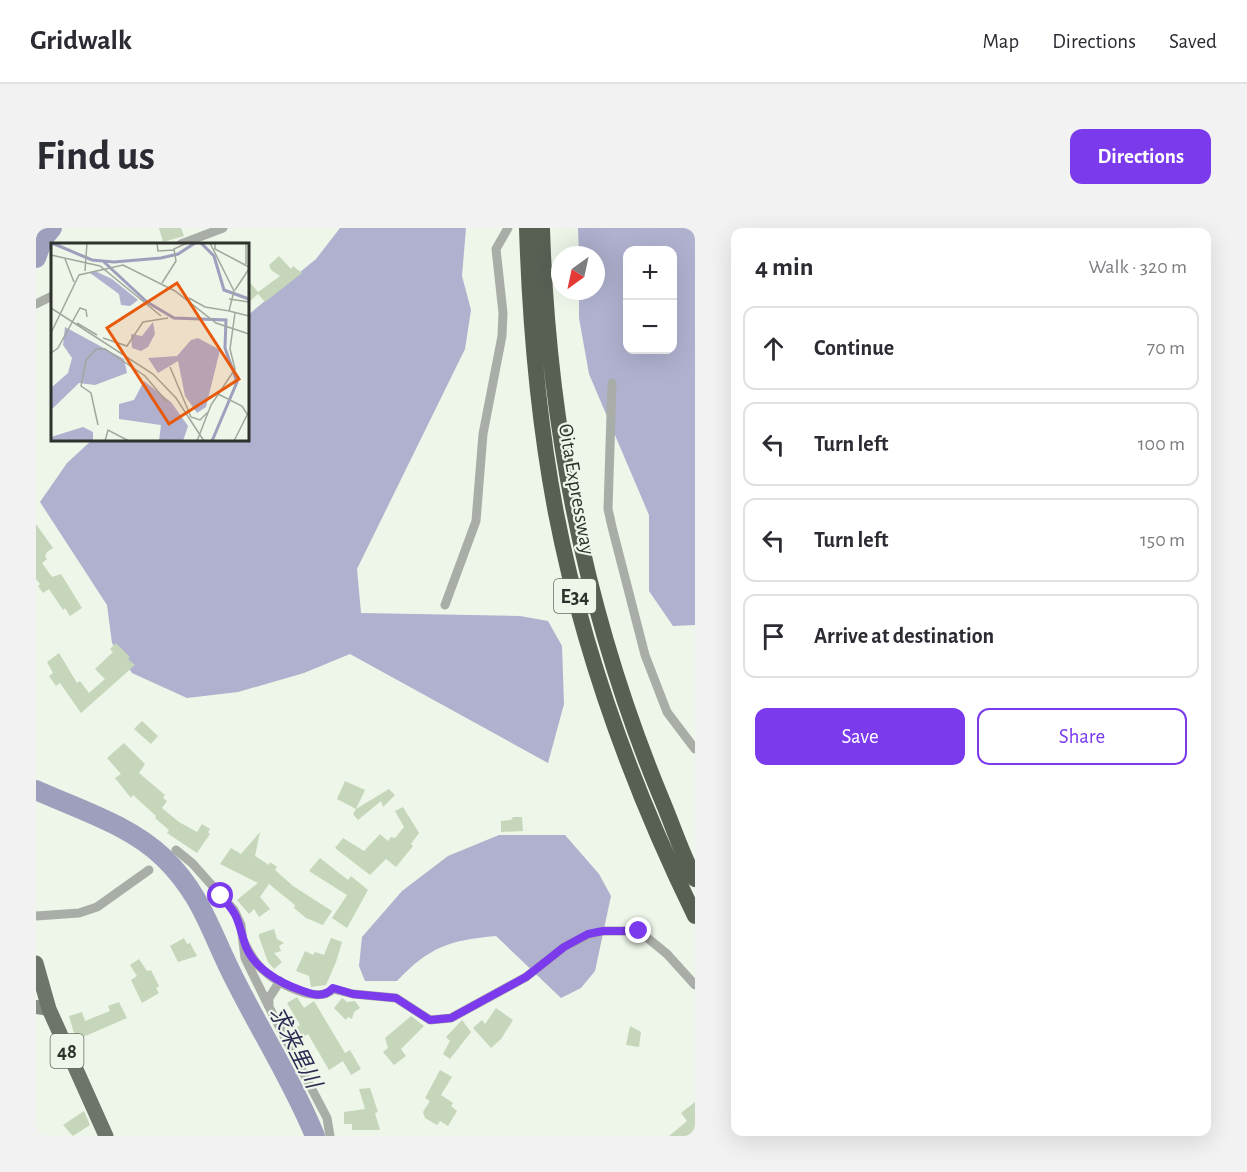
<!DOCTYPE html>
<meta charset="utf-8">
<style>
:root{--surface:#fff;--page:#f2f2f3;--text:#2b2b33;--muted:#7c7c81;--line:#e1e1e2;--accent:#7c3aed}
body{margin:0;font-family:"Alegreya Sans","Noto Sans JP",sans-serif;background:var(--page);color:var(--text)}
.controls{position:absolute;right:18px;top:18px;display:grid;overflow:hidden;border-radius:12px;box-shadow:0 6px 24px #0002}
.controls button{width:54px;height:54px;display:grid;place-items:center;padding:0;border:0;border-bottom:2px solid var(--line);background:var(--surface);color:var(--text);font:30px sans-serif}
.compass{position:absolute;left:515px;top:18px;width:54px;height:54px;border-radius:50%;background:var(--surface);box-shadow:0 6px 24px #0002;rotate:213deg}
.stop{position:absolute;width:18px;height:18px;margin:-14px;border:4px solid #7c3aed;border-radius:50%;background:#fff}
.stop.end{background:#7c3aed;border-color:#fff;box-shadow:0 2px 6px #0008}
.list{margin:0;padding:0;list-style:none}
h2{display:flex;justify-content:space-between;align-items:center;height:78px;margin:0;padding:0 24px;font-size:26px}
h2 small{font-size:20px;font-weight:400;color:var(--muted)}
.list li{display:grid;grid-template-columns:39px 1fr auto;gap:18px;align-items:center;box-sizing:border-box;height:84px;margin:0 12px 12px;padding:0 12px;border:2px solid var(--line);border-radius:12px}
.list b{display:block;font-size:22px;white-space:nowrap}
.list em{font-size:20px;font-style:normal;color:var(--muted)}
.actions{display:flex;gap:12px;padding:18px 24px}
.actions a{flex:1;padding:14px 0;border:2px solid var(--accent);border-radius:12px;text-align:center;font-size:21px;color:var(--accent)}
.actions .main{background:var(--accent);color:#fff}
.icon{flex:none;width:33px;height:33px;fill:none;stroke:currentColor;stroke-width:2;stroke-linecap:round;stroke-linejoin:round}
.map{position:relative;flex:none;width:659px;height:908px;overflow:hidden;border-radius:12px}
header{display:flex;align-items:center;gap:36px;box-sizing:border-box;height:84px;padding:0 30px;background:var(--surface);border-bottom:2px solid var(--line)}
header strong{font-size:28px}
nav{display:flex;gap:33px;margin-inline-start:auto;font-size:21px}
.intro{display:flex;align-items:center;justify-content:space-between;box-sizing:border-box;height:144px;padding:0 36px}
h1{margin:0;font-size:42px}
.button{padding:15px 27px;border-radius:12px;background:var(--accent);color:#fff;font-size:21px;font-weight:700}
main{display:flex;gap:36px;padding:0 36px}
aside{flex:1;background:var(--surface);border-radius:12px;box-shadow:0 6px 24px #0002}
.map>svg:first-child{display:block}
.forest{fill:#afb1cf;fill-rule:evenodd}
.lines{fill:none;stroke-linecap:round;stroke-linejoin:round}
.river{stroke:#9d9fbd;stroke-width:20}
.building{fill:#c5d6ba}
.minor{stroke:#a9ada7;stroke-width:9}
.secondary{stroke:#868b83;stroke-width:14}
.primary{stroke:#6d7469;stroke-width:15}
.motorway{stroke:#585f53;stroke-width:16}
.route{stroke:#7c3aed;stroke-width:8}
.labels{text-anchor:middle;stroke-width:4.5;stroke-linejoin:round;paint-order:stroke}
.shield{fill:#edf6e8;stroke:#676c64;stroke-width:1.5}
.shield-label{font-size:20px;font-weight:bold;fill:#2e312c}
.street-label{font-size:21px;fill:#2e312c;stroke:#edf6e8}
.water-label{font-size:22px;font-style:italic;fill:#292851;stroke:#edf6e8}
.inset-river{fill:none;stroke:#9d9fbd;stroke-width:3}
.inset-road{fill:none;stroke:#a1a79d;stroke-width:1.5}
.view{fill:#e8590c;fill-opacity:0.15;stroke:#e8590c;stroke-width:3}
.inset-edge{fill:none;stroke:#2e312c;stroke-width:3}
</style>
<header>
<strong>Gridwalk</strong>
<nav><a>Map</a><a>Directions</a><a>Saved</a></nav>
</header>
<div class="intro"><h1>Find us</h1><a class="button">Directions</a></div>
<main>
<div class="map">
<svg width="659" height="908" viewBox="0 0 659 908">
<rect width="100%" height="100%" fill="#edf6e8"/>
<path class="forest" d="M304,0H430L426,48L435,82L429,121L321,341L325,385L484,388L512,393L526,418L528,476L512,535L314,426L268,445L202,464L151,470L96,445L76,415L71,377L4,274L31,235L56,212H212V87L280,31Z
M542,0H659V397L637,398L613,363V287L553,146L543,90V63H560V27H543ZM592,22H636V122H592Z
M463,607H529L563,646L575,668L559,743L545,760L525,770L460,708C414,712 393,719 361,753H329L323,738L326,709L366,663L412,628Z"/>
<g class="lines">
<path class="river" d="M0,30L7,11L16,0
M0,562C42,581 94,597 128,630C165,666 174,702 196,746C223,801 256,852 279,908"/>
</g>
<path class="building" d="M123,0H145L148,8L127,14Z
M243,28L255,41L257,38L266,45L229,74L222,66L212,75V52L222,64L244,48L235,42L233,37Z
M0,296L17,320L11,324L9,328L11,331L6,335L16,349L25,346L46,380L34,388L29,380L27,382L13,361L7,365L2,358L4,356L0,351Z
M80,415L94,429L92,431L99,437L45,485L24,455L20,458L13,448L17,445L11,434L23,425L41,455L44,453L53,465L69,451L59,441L77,424L74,421Z
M106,493L122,508L115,516L98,501Z
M88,515L109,536L103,545L129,567L127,570L131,573L126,580L143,594L161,604L166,596L174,601L172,604L174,606L161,625L131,605L133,602L119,590L120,588L97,567L95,570L79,550L85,546L71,530Z
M309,553L329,562L320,581L301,571Z
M353,561L359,567L347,579L345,573L322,592L317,586L320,581Z
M367,579L383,605L375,616L377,618L360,639L350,631L334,647L299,620L307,610L328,623L344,606L352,613L355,609L359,610L368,599L359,583Z
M477,589H486L487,603L465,604V593L475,592Z
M224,604L219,628L233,637L234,634L241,639L239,642L257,658L296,683L287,697L270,690L258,680L259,677L233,656L224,669L234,681L223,689L218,681L213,686L201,672L222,655L184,636L195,620L205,626Z
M284,630L312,652L315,648L332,662L311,700L296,690L311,667L273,643Z
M238,701L241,711L248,715L243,718L245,723L238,725L246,734L238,741L232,734L223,709V706Z
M148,710L151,716L154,715L161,728L142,734L134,718Z
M295,710L306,714L300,734L290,757L275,759L273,748L260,743L269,723L277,727L279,724L288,727Z
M103,731L111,743L115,742L123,758L120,760L123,765L106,775L95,752L101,748L94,737Z
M261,769L268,780L278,773L309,825L314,822L325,841L315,847L307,833L293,842L272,806L259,814L254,804L264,797L251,775Z
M306,770L311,774L319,773L324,780L318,784L316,791L312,789L310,792L298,780Z
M83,774L91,790L40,812L33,788L46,784L49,793L74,783L72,778Z
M460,780L477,792L465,811L455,820L437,800L446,792L449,796Z
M375,788L388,798L365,821L370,828L358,837L347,824L352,820L349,810Z
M426,792L435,804L414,831L407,826L414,813L410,809Z
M594,798L605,804L603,819L590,817Z
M404,842L416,849L405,867L417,875L415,878L421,883L412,898L404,893L401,897L389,890L387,884L394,873L389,870Z
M334,860L342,884L339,885L344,902H316V896H308V884L329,881L323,861Z
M659,874V908H633L651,893L645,885Z
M48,883L54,897L37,908L27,897Z"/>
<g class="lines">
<path class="minor" d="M145,16L187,0
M0,76L16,68
M576,155L572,281L576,299L609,427L631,484L659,521
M409,377L440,293L447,206L466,108L467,85L460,21L472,0
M140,622L156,635L198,682L205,697L209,730L233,779
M0,688L43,685L61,679L113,642
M208,714C213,724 219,735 227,742C241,755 281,777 297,761L317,766L360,770L394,792L415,790L490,749L528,719L552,707L567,703H603L631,726L659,757
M244,753L233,770V779L291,890L294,908"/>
<path class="secondary" d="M0,779L13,781"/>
<path class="primary" d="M0,735L13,781L70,908"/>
<path class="motorway" d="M491,0C494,95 502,191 520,285C547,424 597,561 659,688
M506,0C512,198 550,389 626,572C637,598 646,626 659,651"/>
</g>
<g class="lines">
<path class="route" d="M185,668C202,687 201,690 208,713C215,739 243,755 267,763C278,767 288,770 297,760L317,766L360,770L394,792L415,790L490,749L528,719L552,706L567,703H603"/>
</g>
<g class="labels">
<g class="shield">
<rect x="518" y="351" width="42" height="34" rx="4.5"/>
<rect x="14.5" y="806" width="33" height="34" rx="4.5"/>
</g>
<g class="shield-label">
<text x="539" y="375">E34</text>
<text x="31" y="830">48</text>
</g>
<g class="street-label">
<text transform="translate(541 261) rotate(80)" y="7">Oita Expressway</text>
</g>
<g class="water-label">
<text transform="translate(260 819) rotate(63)" y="8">求来里川</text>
</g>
</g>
<g transform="translate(15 15)">
<rect width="198" height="198" fill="#edf6e8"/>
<path d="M44,28L61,36L87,57L79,63L70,62L68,51L39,30ZM102,79L104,91L97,104L90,108L81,105L80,91L91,93ZM14,84L73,116L76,130L44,142L28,140L0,167V145L17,130L21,115L12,102ZM147,95L169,107L155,164L146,170L134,153L127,118L107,130L97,115L126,113L140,97ZM93,138L120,159L137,183L132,198H108L110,182L68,176V161L83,157ZM32,184L42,189V198H0V194Z" fill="#afb1cf"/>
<path class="inset-river" d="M1,0L41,17L63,19L110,15L127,11L144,0M150,0L163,13L173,47L198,56M52,18L96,59L123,75L175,77L174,105L186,139L161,198"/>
<path class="inset-road" d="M106,0L107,8L123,7M164,0V6L198,24M0,12L49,23L110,73M14,16L23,39M195,21V0M34,28L36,0M111,40L125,18L123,6L136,0M184,47L198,26M138,55L154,64L178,68L183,48L159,0M178,56L198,59M0,65L102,131L125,155L153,198M178,68L198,73M26,80L46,92M0,90L28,32L72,22L124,48L165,80L198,91M52,95L76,103L92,79L117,75M0,110L7,105L29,65L35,67L36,74M119,124L140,174L149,177L158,168M167,151L191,163L196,171M47,182L40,150L30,143L35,117L45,106H54L94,133L116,159M54,198L57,187L78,198M146,198L160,162L184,126L179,106L184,70M183,198L198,168"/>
<path class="view" d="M126,40L188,136L118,181L56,85Z"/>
<rect width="198" height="198" class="inset-edge"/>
</g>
</svg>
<div class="controls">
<button>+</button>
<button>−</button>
</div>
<svg class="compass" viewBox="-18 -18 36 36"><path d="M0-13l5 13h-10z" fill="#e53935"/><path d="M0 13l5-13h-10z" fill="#7c7c81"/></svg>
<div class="stop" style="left:185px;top:668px"></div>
<div class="stop end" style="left:603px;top:703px"></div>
</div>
<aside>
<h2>4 min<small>Walk · 320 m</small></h2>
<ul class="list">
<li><svg class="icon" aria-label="ahead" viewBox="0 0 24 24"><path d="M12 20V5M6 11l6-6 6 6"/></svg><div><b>Continue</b></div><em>70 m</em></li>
<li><svg class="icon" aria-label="left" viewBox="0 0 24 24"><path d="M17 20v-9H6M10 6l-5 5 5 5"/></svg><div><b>Turn left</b></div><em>100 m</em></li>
<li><svg class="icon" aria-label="left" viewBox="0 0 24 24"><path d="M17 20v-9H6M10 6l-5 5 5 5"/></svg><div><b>Turn left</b></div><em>150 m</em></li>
<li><svg class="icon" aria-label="arrive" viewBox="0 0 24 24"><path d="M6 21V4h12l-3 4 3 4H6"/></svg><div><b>Arrive at destination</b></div></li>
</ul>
<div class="actions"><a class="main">Save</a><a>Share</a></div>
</aside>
</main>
